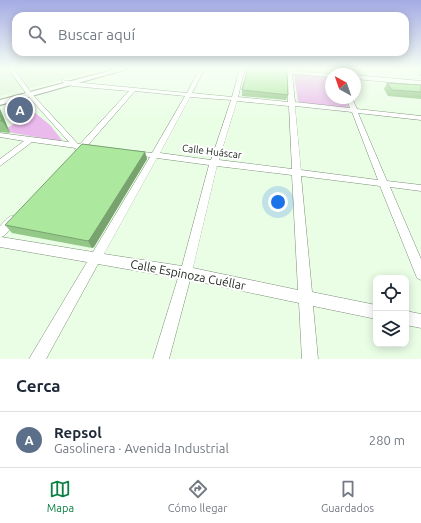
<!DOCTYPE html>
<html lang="es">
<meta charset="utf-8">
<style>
:root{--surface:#fff;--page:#f2f2f3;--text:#1f2937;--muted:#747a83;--line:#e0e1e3;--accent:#0b8043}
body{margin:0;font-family:Ubuntu,sans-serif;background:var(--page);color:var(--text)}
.controls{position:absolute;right:12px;bottom:12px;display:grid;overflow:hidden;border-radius:8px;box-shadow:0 2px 10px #0003}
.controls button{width:36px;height:36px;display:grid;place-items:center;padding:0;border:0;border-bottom:1px solid var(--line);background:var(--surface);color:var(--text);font:20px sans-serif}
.compass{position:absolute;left:325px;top:68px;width:36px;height:36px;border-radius:50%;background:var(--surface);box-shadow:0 2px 10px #0003;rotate:320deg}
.you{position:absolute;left:278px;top:202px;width:14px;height:14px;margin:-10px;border:3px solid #fff;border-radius:50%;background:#1a73e8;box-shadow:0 0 0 6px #1a73e833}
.badge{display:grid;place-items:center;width:26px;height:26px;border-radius:50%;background:var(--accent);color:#fff;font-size:13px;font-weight:700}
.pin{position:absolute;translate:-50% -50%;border:2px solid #fff;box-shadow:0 1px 4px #0006}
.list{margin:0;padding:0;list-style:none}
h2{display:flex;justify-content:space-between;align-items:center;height:52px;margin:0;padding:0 16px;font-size:17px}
h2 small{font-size:13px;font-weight:400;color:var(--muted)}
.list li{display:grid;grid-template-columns:26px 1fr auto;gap:12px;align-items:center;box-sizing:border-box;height:56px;padding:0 16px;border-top:1px solid var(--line)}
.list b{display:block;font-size:15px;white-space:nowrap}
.list p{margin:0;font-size:13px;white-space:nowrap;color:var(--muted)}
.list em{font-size:13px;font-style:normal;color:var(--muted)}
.icon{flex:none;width:22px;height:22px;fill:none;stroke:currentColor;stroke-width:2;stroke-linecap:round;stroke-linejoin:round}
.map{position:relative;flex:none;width:421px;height:359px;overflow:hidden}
.search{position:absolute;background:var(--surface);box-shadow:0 2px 10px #0003;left:12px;right:12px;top:12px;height:44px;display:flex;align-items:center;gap:10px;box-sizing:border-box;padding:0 14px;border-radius:12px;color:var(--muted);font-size:15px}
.sheet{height:108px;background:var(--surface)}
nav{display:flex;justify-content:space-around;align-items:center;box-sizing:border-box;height:56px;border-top:1px solid var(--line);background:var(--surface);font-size:11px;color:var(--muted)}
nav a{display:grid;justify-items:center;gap:2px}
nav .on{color:var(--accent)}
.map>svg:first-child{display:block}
.built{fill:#dbf4d5}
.green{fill:#ebbaed}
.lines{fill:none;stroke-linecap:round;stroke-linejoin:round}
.minor-casing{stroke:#7d8f79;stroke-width:1}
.tertiary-casing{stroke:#7d8f79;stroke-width:1}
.secondary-casing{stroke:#7d8f79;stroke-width:2}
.minor{fill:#fff;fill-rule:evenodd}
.tertiary{fill:#fff;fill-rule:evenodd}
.secondary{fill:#fff;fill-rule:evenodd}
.wall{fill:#94c888}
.shaded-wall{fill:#78a36f}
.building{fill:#ace99e;stroke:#78a36f}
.labels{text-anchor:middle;stroke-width:4;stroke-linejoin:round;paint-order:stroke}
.street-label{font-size:10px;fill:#212920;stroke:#fff}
.near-street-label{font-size:12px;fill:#212920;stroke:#fff}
</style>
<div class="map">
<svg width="421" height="359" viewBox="0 0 421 359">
<rect width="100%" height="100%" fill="#eafee6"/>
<path class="built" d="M0,68H107L0,96Z"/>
<path class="green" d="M297,74L331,76V98H346L349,106L346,108L300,103L298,101L294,75Z
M34,112L50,125L62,140L59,141L2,131Z"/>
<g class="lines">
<defs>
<path id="minor" d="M8,68H13L32,94L78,144H80L129,91L72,86L62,82V80L73,82L187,93L200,68H205L192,93L232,97L240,68H245L238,97L288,102L287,74L281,72L287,71V68H291L292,71L333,74H331V77L292,74L295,102L350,108L346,98H352L357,109L421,116V120L358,113L387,181L421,185V191L390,187L421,259V280L417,278L380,186L301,176L312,292L376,305V319L313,306L318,359H302L299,303L190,280L169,359H153L178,278L98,264L46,359H29L87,262L0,247V226C5,221 10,213 18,216L19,219L4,236L1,237L93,252L150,157L135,155L131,153L135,151L152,153L185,96L135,91L88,145L95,146L96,148L95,150L84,149L79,152L75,150L76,148L32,142L0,166V159L24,141L0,137V133L69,142L28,96ZM190,97L231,100L211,160L160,153ZM237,101L289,106L292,169L219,160ZM295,106L352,112L378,180L301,170ZM157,158L209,165L182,266L104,254ZM217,166L292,175L298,290L193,268Z
M335,68H340L343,74H337Z
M355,75L421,81V85L355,79Z
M406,311L421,314V328L406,325Z"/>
<path id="tertiary" d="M413,68H420L421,75Z"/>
<path id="secondary" d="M120,68H131L0,105V100Z"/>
</defs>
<use href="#minor" class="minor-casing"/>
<use href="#tertiary" class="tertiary-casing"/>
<use href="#secondary" class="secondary-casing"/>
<use href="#minor" class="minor"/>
<use href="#tertiary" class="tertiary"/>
<use href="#secondary" class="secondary"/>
</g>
<path class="wall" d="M387,83L421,85V99L388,96L384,89Z
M242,90L288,95L286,100L242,96Z
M0,109L1,111L10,133L0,132Z
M145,152L147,159L94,247L92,248L12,233L5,225Z"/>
<path class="shaded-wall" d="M0,109L1,111L10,133L2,121L0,115Z
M145,152L147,159L94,247L92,248L88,241Z"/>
<path class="building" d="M248,68H271L287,69L288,95L242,90Z
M387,83L421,85V92L392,90Z
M0,115L2,121H0Z
M82,144L145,152L90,239L88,241L5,225Z"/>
<linearGradient id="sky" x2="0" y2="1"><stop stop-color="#a4abe5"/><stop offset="0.58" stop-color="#f6fff4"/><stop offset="1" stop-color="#f6fff4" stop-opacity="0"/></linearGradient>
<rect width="421" height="118" fill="url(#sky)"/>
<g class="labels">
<g class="street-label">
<text transform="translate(212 151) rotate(7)" y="4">Calle Huáscar</text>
</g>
<g class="near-street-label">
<text transform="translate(188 275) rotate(11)" y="4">Calle Espinoza Cuéllar</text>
</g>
</g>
</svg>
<div class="controls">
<button><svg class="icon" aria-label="locate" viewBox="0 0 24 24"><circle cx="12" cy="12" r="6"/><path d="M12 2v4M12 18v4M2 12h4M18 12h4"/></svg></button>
<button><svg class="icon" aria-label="layers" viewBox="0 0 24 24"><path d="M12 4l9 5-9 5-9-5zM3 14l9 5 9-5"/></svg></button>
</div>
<svg class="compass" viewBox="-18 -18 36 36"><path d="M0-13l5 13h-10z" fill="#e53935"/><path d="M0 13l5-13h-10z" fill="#747a83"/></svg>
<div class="you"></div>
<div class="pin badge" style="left:20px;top:110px;background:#5c6f8a">A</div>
<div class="search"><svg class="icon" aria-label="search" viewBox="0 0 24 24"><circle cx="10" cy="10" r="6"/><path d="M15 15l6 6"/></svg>Buscar aquí</div>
</div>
<section class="sheet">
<h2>Cerca<small></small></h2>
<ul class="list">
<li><span class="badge" style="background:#5c6f8a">A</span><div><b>Repsol</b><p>Gasolinera · Avenida Industrial</p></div><em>280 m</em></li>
</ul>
</section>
<nav>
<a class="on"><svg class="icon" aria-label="map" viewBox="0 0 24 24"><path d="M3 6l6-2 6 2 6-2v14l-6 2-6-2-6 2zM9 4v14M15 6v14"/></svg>Mapa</a>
<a><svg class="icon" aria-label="directions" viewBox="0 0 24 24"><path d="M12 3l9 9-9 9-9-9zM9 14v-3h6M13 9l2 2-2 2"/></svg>Cómo llegar</a>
<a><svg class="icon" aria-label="saved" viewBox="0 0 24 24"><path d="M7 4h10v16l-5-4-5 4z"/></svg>Guardados</a>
</nav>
